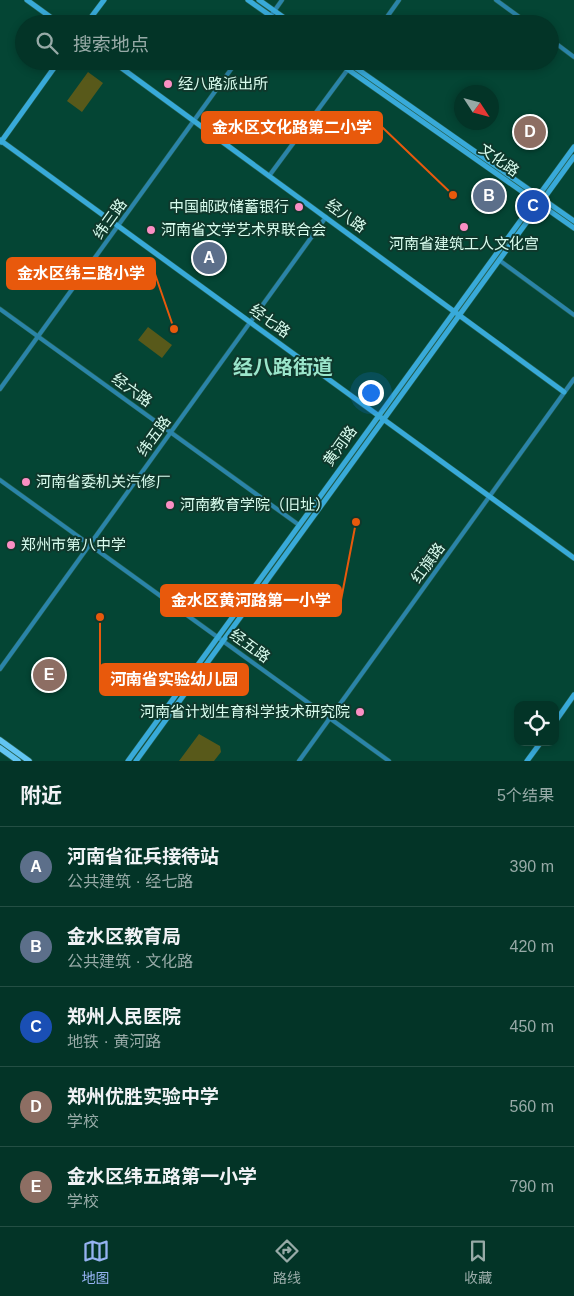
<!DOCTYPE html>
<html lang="zh">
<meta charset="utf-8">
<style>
:root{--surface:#033427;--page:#113f33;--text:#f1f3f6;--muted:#97aaa7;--line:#244f44;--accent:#95b2f1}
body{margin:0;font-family:Arial,"Noto Sans SC",sans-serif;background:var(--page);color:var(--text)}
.controls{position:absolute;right:15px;bottom:15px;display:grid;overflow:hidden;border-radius:10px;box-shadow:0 2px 8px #0003}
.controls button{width:45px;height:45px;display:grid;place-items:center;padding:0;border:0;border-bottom:1px solid var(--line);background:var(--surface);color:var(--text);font:25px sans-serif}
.compass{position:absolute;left:454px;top:85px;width:45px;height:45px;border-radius:50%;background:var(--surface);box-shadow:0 2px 8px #0003;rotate:126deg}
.you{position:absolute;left:370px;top:392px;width:18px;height:18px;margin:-12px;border:4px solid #fff;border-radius:50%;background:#1a73e8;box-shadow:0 0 0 8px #1a73e833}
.badge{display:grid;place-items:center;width:32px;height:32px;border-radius:50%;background:var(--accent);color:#fff;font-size:16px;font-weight:700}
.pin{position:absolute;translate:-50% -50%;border:2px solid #fff;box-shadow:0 1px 5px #0006}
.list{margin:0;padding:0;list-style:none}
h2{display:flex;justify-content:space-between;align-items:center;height:65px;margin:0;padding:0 20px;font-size:21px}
h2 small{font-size:16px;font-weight:400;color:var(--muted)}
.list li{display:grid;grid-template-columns:32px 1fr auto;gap:15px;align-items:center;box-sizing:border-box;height:80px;padding:0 20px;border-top:1px solid var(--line)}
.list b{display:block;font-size:19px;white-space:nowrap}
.list p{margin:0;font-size:16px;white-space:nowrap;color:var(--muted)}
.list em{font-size:16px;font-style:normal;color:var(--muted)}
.icon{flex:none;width:28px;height:28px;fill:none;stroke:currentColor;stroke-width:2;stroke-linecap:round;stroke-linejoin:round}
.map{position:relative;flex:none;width:574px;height:761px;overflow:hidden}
.search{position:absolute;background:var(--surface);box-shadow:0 2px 8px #0003;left:15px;right:15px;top:15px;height:55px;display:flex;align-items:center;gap:12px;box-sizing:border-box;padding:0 18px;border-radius:28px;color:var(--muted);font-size:19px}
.sheet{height:465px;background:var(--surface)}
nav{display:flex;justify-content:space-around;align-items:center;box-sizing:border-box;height:70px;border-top:1px solid var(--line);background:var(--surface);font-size:14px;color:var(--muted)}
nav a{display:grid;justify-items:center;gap:2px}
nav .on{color:var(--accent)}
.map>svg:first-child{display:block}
.green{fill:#58591a}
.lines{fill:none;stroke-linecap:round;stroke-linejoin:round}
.street-casing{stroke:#266252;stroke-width:5}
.secondary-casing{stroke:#266252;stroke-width:6}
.primary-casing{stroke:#266252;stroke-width:7}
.street{stroke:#2a84a9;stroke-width:4}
.secondary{stroke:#38aad9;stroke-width:5}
.primary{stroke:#62c5f2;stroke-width:5.5}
.poi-dot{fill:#fb8fc4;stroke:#0f382c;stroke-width:2}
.labels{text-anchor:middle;stroke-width:4;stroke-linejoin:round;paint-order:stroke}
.poi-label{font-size:15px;fill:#d8fcee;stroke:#0f382c;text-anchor:start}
.street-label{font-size:15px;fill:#d8fcee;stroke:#0f382c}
.district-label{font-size:20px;font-weight:bold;fill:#9be6cb;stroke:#0f382c}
.leader{fill:none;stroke:#e8590c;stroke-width:2}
.callout-dot{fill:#e8590c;stroke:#0f382c;stroke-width:2}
.callout{fill:#e8590c;stroke:#e8590c;stroke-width:2}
.callout-label{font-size:16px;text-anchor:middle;font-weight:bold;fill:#fff}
</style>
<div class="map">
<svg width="574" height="761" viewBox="0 0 574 761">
<rect width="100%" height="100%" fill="#044534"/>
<path class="green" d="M88,72L103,83L82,112L67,101Z
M148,327L172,345L162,358L138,340Z
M199,734L220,746L221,752L214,761H179Z"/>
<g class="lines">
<defs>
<path id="street" d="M496,0L529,24
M265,24L282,0
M382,24L399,0
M550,39L574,57
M269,176L354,61
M499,260L574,315
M0,309L299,525
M0,389L237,61
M0,480L389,761
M0,669L326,217
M299,761L574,379"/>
<path id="secondary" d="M27,0L60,24
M248,0L282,24
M259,0L293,24
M86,24L104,0
M112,61L564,392
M336,61L574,228
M346,61L574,221
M0,140L574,558
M1,142L59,61
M555,722L574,695
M128,761L574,147
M136,761L574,157
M527,761L541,742"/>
<path id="primary" d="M0,740L29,761
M0,748L18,761"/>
</defs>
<use href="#street" class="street-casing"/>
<use href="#secondary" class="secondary-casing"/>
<use href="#primary" class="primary-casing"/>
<use href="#street" class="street"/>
<use href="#secondary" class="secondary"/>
<use href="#primary" class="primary"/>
</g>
<g class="poi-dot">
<circle cx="168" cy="84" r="5"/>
<circle cx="299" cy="207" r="5"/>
<circle cx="464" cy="227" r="5"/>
<circle cx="151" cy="230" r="5"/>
<circle cx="26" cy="482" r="5"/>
<circle cx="170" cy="505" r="5"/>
<circle cx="11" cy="545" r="5"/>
<circle cx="360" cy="712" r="5"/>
</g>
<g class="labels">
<g class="poi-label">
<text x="178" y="89">经八路派出所</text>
<text x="289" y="212" text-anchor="end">中国邮政储蓄银行</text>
<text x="161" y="235">河南省文学艺术界联合会</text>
<text x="464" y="249" text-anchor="middle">河南省建筑工人文化宫</text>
<text x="36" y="487">河南省委机关汽修厂</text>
<text x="180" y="510">河南教育学院（旧址）</text>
<text x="21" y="550">郑州市第八中学</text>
<text x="350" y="717" text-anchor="end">河南省计划生育科学技术研究院</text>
</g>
<g class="street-label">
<text transform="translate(499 160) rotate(35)" y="5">文化路</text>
<text transform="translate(346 216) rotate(36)" y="5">经八路</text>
<text transform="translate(110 219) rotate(-54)" y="5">纬三路</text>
<text transform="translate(270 321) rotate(36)" y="5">经七路</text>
<text transform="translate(132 390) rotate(36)" y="5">经六路</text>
<text transform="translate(154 436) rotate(-54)" y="5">纬五路</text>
<text transform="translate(340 446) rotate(-54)" y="5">黄河路</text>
<text transform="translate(428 563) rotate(-54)" y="5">红旗路</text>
<text transform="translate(250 646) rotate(36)" y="5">经五路</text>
</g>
<g class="district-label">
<text x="283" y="374">经八路街道</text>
</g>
</g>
<path class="leader" d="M453 195L382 127M174 329L155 274M356 522L341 600M100 617L100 680"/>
<g class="callout-dot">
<circle cx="453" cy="195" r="5"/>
<circle cx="174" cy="329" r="5"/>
<circle cx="356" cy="522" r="5"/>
<circle cx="100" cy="617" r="5"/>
</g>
<g class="callout">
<rect x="202" y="112" width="180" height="31" rx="5"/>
<rect x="7" y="258" width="148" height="31" rx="5"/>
<rect x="161" y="585" width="180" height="31" rx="5"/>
<rect x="100" y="664" width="148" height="31" rx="5"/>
</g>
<g class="callout-label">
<text x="292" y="133">金水区文化路第二小学</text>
<text x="81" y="279">金水区纬三路小学</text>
<text x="251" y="606">金水区黄河路第一小学</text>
<text x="174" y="685">河南省实验幼儿园</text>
</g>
</svg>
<div class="controls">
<button><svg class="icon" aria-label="locate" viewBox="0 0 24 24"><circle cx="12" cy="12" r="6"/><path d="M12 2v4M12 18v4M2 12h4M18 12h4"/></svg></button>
</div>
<svg class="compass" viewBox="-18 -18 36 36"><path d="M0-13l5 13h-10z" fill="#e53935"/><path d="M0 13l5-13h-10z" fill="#97aaa7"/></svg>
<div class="you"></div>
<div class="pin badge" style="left:209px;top:258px;background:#5c6f8a">A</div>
<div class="pin badge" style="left:489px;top:196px;background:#5c6f8a">B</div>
<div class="pin badge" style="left:533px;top:206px;background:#1a4fb4">C</div>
<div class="pin badge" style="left:530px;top:132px;background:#8d6e63">D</div>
<div class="pin badge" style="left:49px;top:675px;background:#8d6e63">E</div>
<div class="search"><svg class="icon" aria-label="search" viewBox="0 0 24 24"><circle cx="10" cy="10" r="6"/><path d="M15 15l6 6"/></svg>搜索地点</div>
</div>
<section class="sheet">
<h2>附近<small>5个结果</small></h2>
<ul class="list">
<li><span class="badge" style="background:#5c6f8a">A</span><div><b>河南省征兵接待站</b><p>公共建筑 · 经七路</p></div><em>390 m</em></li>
<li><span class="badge" style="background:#5c6f8a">B</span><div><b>金水区教育局</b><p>公共建筑 · 文化路</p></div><em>420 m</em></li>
<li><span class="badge" style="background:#1a4fb4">C</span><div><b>郑州人民医院</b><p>地铁 · 黄河路</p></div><em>450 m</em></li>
<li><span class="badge" style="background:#8d6e63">D</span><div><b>郑州优胜实验中学</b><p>学校</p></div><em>560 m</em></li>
<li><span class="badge" style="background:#8d6e63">E</span><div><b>金水区纬五路第一小学</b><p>学校</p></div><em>790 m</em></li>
</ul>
</section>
<nav>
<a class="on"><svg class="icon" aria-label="map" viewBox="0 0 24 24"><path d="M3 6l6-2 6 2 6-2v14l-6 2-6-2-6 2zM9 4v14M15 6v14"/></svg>地图</a>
<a><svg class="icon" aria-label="directions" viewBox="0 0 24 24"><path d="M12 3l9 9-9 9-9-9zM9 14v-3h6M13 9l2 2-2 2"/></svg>路线</a>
<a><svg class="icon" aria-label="saved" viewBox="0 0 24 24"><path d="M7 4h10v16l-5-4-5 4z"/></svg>收藏</a>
</nav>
